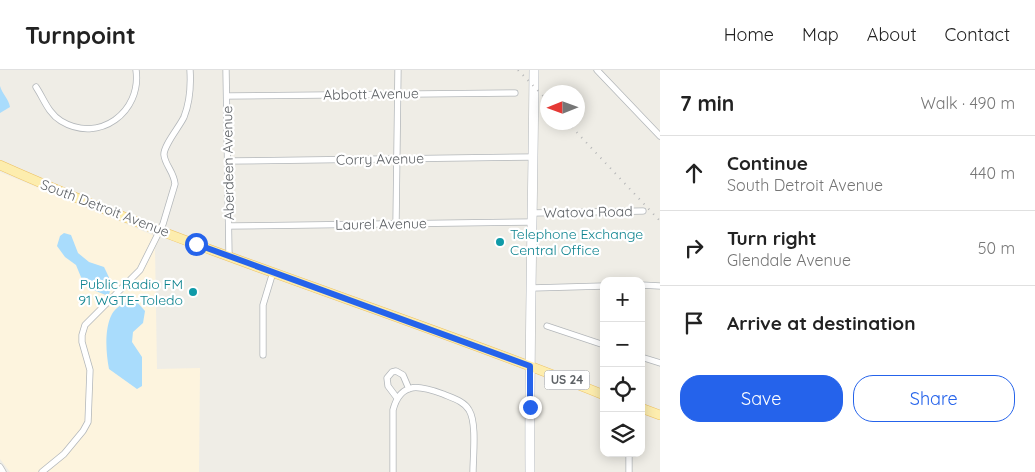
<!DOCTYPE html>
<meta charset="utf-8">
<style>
:root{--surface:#fff;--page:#f6f6f6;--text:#222;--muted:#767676;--line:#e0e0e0;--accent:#2563eb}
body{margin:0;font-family:Quicksand,sans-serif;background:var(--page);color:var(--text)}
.controls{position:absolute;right:15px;bottom:15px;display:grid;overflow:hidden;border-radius:10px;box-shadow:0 2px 12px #0003}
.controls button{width:45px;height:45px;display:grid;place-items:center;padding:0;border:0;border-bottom:1px solid var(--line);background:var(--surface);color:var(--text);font:25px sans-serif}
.compass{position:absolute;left:540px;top:15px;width:45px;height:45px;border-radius:50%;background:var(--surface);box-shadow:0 2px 12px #0003;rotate:269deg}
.stop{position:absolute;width:15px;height:15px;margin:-11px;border:4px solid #2563eb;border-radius:50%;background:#fff}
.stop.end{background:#2563eb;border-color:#fff;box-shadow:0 1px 5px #0008}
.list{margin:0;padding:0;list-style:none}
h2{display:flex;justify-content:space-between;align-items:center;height:65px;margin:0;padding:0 20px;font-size:21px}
h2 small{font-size:16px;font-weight:400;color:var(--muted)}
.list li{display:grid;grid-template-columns:32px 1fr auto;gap:15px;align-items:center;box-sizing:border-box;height:75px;padding:0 20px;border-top:1px solid var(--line)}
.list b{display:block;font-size:19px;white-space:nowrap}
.list p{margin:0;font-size:16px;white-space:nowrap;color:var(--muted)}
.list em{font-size:16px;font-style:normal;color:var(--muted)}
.actions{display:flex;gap:10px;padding:15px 20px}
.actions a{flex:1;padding:11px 0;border:1px solid var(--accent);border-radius:20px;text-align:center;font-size:18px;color:var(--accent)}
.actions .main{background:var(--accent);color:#fff}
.icon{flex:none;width:28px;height:28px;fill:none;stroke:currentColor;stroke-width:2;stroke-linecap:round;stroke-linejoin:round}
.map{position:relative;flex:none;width:660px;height:402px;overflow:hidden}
header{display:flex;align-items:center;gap:30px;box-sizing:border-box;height:70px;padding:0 25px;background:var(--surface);border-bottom:1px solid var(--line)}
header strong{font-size:24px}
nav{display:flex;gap:28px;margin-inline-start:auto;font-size:18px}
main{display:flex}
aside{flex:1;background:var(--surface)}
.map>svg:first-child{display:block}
.commercial{fill:#fdf4de}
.water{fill:#a9dcfc}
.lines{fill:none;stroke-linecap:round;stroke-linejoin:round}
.street-casing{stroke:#b3b7ba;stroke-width:7}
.secondary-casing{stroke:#b2b6ba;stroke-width:10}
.primary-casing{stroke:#edc061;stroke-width:10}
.street{stroke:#fff;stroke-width:5.5}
.secondary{stroke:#fff;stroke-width:9}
.primary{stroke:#fdedae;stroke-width:9}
.rail{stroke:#b4b5b6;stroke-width:2;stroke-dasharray:1 6;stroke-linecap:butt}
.route{stroke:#2563eb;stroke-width:6}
.culture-dot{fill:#0f9aa8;stroke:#fff;stroke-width:2}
.labels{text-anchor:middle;stroke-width:4.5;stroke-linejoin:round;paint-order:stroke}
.shield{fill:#fff;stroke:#8e9194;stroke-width:1}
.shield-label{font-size:12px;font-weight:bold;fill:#5e6266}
.street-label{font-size:14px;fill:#5e6266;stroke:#fff}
.culture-label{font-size:14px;fill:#0d838f;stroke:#fff;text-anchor:start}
</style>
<header>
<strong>Turnpoint</strong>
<nav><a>Home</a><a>Map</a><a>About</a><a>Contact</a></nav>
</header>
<main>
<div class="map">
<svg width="660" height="402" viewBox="0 0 660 402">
<rect width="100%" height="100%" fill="#efede6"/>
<path class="commercial" d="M0,102L160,168L155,178L157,299L200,298L199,402H10L0,389Z"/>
<path class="water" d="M0,16C2,24 9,29 10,37L0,43Z
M64,163L71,165L78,183L89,192L104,197C109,207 114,216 108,226L91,219L83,212L76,195L65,187L57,176L60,166Z
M131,230L137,232L145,241L143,253L133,262L132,272L142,287V316L137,319L109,299C106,283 104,259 112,244C116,237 124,233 131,230Z"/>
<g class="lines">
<defs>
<path id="street" d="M226,0L229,185
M597,0L660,66
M36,17C44,29 48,43 61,51C99,74 142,42 136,0
M227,26L515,23
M228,91L533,87
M533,143L643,141
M396,153L398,0
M229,156L533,152
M641,215L660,216
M532,218L604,216
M547,256L604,275
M263,285V235L273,202
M641,287L660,293
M397,328L388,316L387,308L392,302L396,301L403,305L409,319
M629,383V402
M0,397L3,402
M42,402L64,384L83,361L88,352L90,300L82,272V265L85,255L140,200L163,154L175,114C174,102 165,95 164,85C163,76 180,56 184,47C190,32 191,16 190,0
M393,402V340C401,310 421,316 443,324C452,328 464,331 469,340C477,353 473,386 473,402"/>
<path id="secondary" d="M530,402C529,268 533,134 534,0"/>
<path id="primary" d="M0,95C197,183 404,244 604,325
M641,338L660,345"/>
</defs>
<use href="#street" class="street-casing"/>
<use href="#secondary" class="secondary-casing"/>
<use href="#primary" class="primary-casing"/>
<use href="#street" class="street"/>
<use href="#secondary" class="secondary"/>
<use href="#primary" class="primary"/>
<path class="rail" d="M518,0L548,31
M567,52L660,151"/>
</g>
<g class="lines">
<path class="route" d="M196,174L530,296V337"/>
</g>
<g class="culture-dot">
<circle cx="500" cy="172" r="5"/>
<circle cx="193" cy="222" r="5"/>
</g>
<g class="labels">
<rect class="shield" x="544.5" y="300.5" width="45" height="19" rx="4"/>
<g class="shield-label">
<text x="567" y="314">US 24</text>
</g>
<g class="street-label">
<text transform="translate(371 24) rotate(-1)" y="5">Abbott Avenue</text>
<text transform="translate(380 89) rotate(-1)" y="5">Corry Avenue</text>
<text transform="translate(228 93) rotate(-91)" y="5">Aberdeen Avenue</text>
<text transform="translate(105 138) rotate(21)" y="5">South Detroit Avenue</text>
<text transform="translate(588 142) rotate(-1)" y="5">Watova Road</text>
<text transform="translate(381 154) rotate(-1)" y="5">Laurel Avenue</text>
</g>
<g class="culture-label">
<text x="510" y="169">Telephone Exchange<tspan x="510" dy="16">Central Office</tspan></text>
<text x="183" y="219" text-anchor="end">Public Radio FM<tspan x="183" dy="16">91 WGTE-Toledo</tspan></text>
</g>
</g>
</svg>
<div class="controls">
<button>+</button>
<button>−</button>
<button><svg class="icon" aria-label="locate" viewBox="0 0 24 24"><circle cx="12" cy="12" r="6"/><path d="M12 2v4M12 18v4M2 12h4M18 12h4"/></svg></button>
<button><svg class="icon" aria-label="layers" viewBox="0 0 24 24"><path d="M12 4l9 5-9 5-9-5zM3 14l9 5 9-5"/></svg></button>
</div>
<svg class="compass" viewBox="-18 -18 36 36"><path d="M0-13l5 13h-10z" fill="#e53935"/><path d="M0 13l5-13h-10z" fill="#767676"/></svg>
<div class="stop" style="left:196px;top:174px"></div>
<div class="stop end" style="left:530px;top:337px"></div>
</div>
<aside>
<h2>7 min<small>Walk · 490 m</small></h2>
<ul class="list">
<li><svg class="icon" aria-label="ahead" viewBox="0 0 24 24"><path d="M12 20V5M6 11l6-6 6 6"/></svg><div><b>Continue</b><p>South Detroit Avenue</p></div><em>440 m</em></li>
<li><svg class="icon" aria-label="right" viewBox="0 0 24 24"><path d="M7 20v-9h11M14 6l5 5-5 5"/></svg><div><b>Turn right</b><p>Glendale Avenue</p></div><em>50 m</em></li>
<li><svg class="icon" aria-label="arrive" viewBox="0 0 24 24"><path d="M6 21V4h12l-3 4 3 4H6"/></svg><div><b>Arrive at destination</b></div></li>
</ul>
<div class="actions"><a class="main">Save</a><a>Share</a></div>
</aside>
</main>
